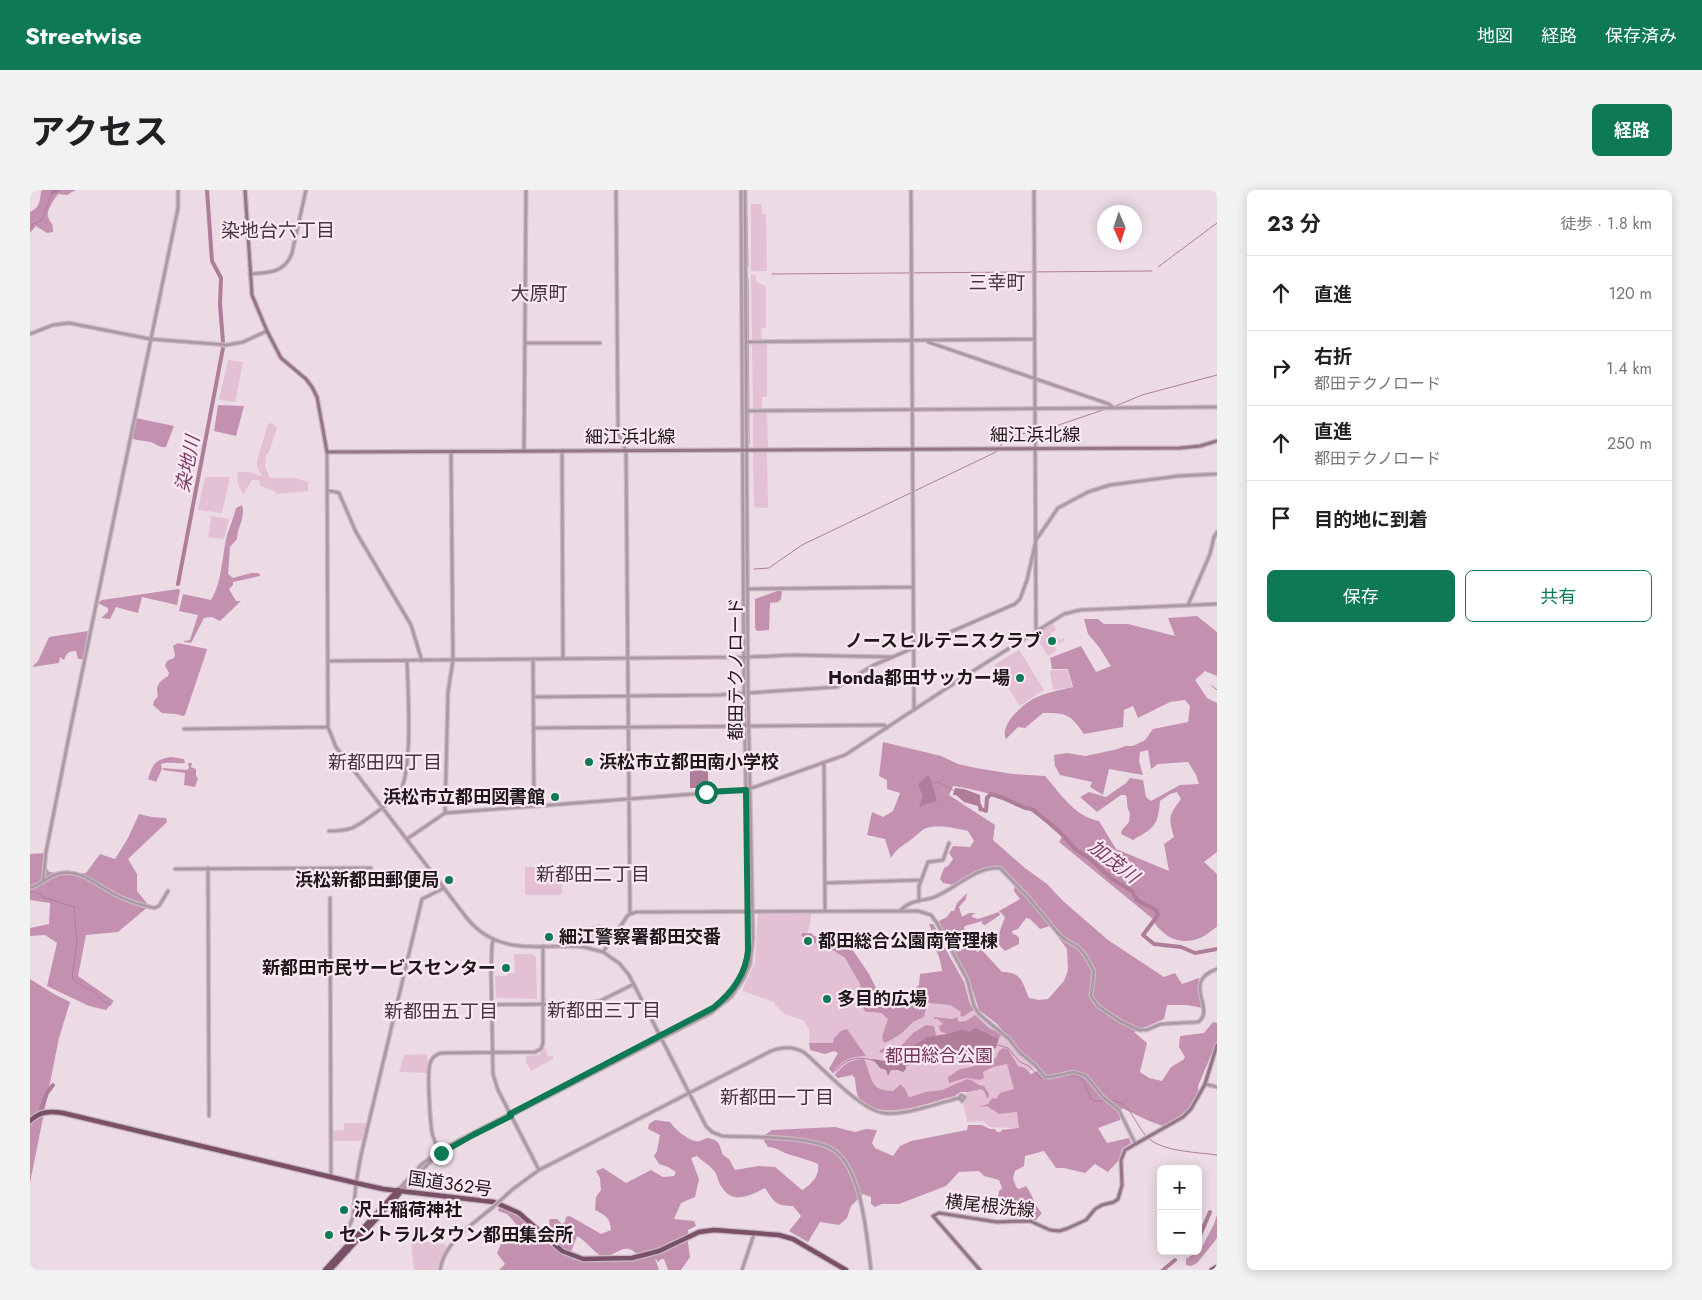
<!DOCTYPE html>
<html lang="ja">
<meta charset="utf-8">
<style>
:root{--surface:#fff;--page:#f2f2f2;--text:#202124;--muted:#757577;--line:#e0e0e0;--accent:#0d7a54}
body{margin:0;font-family:Jost,"Noto Sans JP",sans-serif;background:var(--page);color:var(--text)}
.controls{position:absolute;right:15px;bottom:15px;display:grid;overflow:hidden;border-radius:8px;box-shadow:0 2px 12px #0003}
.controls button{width:45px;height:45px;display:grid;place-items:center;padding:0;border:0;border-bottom:1px solid var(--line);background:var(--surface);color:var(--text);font:25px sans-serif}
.compass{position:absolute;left:1067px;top:15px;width:45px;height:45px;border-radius:50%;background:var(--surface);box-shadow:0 2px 12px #0003;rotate:177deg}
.stop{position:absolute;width:15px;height:15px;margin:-11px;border:4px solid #0d7a54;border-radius:50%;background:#fff}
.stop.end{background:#0d7a54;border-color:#fff;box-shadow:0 1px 5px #0008}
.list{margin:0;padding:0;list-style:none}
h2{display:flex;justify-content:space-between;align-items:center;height:65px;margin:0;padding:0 20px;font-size:21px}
h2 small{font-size:16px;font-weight:400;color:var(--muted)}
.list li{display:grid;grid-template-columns:32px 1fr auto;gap:15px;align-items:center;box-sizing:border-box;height:75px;padding:0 20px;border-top:1px solid var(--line)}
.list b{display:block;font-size:19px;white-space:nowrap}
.list p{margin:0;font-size:16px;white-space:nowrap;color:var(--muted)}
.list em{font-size:16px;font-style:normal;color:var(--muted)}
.actions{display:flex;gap:10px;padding:15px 20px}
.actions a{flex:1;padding:11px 0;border:1px solid var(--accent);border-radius:8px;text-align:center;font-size:18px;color:var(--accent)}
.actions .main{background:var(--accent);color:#fff}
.icon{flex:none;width:28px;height:28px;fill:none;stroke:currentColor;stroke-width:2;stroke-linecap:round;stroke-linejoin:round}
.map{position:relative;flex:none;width:1187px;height:1080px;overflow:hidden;border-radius:8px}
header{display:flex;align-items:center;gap:30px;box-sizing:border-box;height:70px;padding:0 25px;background:var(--accent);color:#fff}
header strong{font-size:24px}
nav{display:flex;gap:28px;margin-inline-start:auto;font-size:18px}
.intro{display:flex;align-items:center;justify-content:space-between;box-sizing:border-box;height:120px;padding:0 30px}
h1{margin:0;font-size:35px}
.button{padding:12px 22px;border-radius:8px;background:var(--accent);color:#fff;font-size:18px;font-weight:700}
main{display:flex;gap:30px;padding:0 30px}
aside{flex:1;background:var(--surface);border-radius:8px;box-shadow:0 2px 12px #0003}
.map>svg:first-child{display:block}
.green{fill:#e3c0d4}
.forest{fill:#c391af;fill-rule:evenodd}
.water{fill:#ae7d9a}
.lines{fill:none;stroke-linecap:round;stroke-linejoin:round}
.stream{stroke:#ae7d9a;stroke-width:1}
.river{stroke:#ae7d9a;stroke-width:4}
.tertiary-casing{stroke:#c7b8c1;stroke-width:5}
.secondary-casing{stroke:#c7b8c1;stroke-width:5.5}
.trunk-casing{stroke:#c7b8c1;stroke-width:7}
.tertiary{stroke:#ae97a4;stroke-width:2.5}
.secondary{stroke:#957487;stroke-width:3}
.trunk{stroke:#7a5069;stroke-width:4.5}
.tertiary-bridge-casing{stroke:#c7b8c1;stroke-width:5;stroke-linecap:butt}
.tertiary-bridge{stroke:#ae97a4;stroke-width:2.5}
.route{stroke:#0d7a54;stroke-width:6}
.poi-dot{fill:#0d7a54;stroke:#fae8f2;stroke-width:2}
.labels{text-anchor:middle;stroke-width:4.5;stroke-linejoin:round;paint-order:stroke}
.street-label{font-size:18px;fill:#1e181b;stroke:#fae8f2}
.poi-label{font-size:18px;font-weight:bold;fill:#1e181b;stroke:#fae8f2;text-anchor:start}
.park-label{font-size:18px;fill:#72345c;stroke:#fae8f2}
.neighbourhood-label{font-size:19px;fill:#44363e;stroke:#fae8f2}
.water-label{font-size:19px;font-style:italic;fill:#7a3b64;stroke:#fae8f2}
</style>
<header>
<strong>Streetwise</strong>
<nav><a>地図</a><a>経路</a><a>保存済み</a></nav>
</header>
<div class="intro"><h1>アクセス</h1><a class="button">経路</a></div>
<main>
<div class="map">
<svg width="1187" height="1080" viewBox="0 0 1187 1080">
<rect width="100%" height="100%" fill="#ecdbe5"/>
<path class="green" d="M721,14H733L731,16L732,24H736L737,81H721Z
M721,84L726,86V92L736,96V138H731L732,150H722Z
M722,154H737V207H732V219H723Z
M198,170L213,172L205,212L189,210Z
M723,223H737L738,258L723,257Z
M242,233L247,238L239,262L236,265L235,277L240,288H237H265L278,292V301L246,304V302L231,296L229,290H222L213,304L207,292L208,282H219L232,286L227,277V271L238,234Z
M734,262L737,263L738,318L724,317L723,263Z
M175,287H200L192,323L168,320Z
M181,326L199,329L194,349L178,347Z
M1023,433L1026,440L1021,443L1024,448L1027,447L1029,450L1034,448L1035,451L1024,455L1027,460L1018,466L1005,445Z
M989,460L1014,500L990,516L964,475Z
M1022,480H1038L1042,497L1023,500L1020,482Z
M496,677H531L532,704L530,705H496L495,703V678Z
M728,724H781L780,736L777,743H772V745C779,754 788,752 798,757C821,767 833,794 834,817L839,823H851L858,829L852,846L864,848L871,844L883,832L894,827L900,813L920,815L931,822L930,825L938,824L944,820L951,829L976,849L989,865L1008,878L996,883L969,924L988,922L990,938L960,937L953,931L937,932L933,912L937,909L936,902H930L926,905L881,917L822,885L808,888L799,879L808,863L804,861L795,864L780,860L779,840L774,831L755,824L745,815L744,812L713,801V799L725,772Z
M570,734L576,744C561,751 546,750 530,750V739L558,738Z
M484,764H502L506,767L507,809L466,808L465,786H477V783H485Z
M516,857L517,866H523V869L501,881L496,872V866L509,865Z
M397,864L398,883L369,882L374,865Z
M314,933H336L333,951H303V941L314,940Z
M381,1050L414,1054L417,1057L412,1065L407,1080H384Z"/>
<path class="forest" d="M13,0H46L37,5L28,4C24,10 16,20 18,27C21,35 23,31 23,42L17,43L6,36L0,43V22C10,18 10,10 11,1Z
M188,215L214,216L206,246L184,241Z
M106,228L144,236L136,257C129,258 127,254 120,252C112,250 108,252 100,247Z
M212,315C216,328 207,337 207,349L200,357L198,384L203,388L221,383H229L230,386L203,392V395L199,399L206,411H211L190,431L182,427L174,428L161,453L154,452V451L160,450L168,425L149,421L153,404L181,410C192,392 192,366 197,345C200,336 204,327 206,318Z
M148,399L150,400L147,415L112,407L108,423L86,417L80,429L71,428L78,422V418L68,413L72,410Z
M747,401H752L751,409L748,412L740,413L739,440L727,441L725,438V409Z
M1167,426L1187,442V486L1175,481L1165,490L1177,508L1187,513V662L1174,672L1187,684V737C1181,740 1176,746 1170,748C1158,753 1145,752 1135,744C1130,739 1125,736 1123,729L1029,652L1032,647C1022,639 1011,627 999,620C976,607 949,600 923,596L919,605L965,635L963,650L995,678L1017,694L1033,711L1078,750L1134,787L1145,783L1152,794L1169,788L1168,797L1172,818L1157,815H1137L1134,829L1104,842L1117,853L1110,882L1119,888L1132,891L1141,877L1153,870L1155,867L1149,857L1150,846L1174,843L1183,832L1187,833V851L1168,896V903L1159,919L1151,927L1133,936L1119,931L1092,918L1090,930L1068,938L1077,953L1099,948L1101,953L1092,959L1089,970L1078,982L1065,974L1055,983L1034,978H1026L1014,961L995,966L994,976L985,981L983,988L986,997L989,999L996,996C1003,1005 1004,1015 1012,1023L1006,1030C991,1031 977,1020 968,1008L969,1001L972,998L969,990L954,986L949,981L929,982L916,996L869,1014H852L845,1017L841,1014V1007L833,1004L821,1016L817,1028L809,1035L790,1032L778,1052L759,1041L771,1026L763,1016C746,1016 744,1012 735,998C720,1006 702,1015 691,996C688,992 688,986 685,982C681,976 672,971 667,966L661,968L669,989L665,1007L651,1013L644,1029L664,1031L666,1036L658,1040V1053L660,1067L651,1080H638L634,1069H631L628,1072L625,1068L629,1080H469L475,1074L467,1063L475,1045L486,1034L477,1024L468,1021L469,1017C487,1021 498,1036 511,1047H521L519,1029H527L532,1034L535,1032L536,1027L540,1026L571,1044L581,1040C580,1027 576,1026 565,1020L566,1007L571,1000L570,988L566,981L573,978L596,993L621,980L633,987L644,986L646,982L638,977L629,974L624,966L627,961L630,945L618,939L619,934L625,930L640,932C646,940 660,953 670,951C673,950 675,948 678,948C691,951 689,955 693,965L699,969L705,980L728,976L745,977L772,1000C782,994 790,985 788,974C779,970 770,968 761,965C752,963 747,957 738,957L734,951L735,945L742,940L805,937L825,942L836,939L847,940L842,953L845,958L863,966L870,956L881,951L937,940L938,935H952L960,939H965L967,942H971V940L989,938L987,922L969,924L957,916L948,917L958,914L962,908L966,909L970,903L984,899L977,874L963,877L953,882L954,888L950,890L936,888L919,893L918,887C923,885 926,880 931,879C942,877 954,873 966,868L969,861L973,858L978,859L988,876L995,878L1001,884L1007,881L1008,879L990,863L967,834L949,820L939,789L917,750L909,731L917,727L921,721H924L927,713L937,703L936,709L929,717L932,727L939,723H946L942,725V727L948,729L969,722L970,725L955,735L952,734V731L935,736L934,738L944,752L946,761L948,762L951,759L972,782C992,782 992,792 999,808L1009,810L1018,809L1034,791L1038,780L1037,759L1020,736L1010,739L1000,729L996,728L988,739L982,741L983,744L986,745L989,748V754L975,761L966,752L975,727L969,721L990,709L984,701L985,690L970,676L957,677L923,695L913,693L910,689L914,678L918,676L923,669L919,663L923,656L940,657L944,651L938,641C925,638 906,633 894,639C888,643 884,648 878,652C869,658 867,659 861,668L855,649L837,645L842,622L853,627L863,621L870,603L857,599V590L849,586L853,552L911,566L928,574L946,578L983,584L1015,586C1030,603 1045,627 1069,631L1086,659L1139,681L1134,654L1144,647C1138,627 1139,625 1151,609L1147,602L1140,604L1130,611C1128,636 1124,638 1103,650L1091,644L1092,640L1099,632L1100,623C1096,617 1098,612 1096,605H1091L1067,622L1050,607L1059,602L1076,607L1096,593L1100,588L1113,590L1116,607L1121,611L1150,595L1169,594L1166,585L1158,572L1128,574L1121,579L1118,560L1110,562L1109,571L1113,585L1079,579L1073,605L1060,597L1062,592L1030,585L1025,576L1024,565L1037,563L1056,566L1088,559L1095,556H1103L1115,550L1123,539L1158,532L1160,516L1155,510L1140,512L1108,528L1103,516L1094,520L1093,537L1054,544C1040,524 1037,523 1013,523L995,538L988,537L976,549C969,535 993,514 1005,508C1017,502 1030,500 1043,497L1038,479H1022L1020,468L1051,456L1066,482L1081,476L1069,457L1058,444L1054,429H1068L1074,434H1098L1145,446L1138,428ZM547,1046C556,1051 563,1061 572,1067C587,1067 593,1050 608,1065L603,1069L555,1072L542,1069L541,1062Z
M58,441L53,469H48L46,461C38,461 37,463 34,470L30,467L29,473L2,477L8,471L19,447Z
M148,453L177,459V460L155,525L153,526L146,524L132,523L123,515L124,511L128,506C125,495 130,491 138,486L139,483L135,476L137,471L144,468L145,465L143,456Z
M141,567L154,569L155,573C147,574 139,571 131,574L132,579L126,592L118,589C123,574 124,570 141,567Z
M158,573H162L161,577L166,579V586L168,588L165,597L154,595L155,583L133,580V578L157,580L159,578Z
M109,624L122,627L136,628L137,632L98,669L107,684V701L119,716L88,742L56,745L48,786L84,811L76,820L59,816L17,796L27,753L15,745L0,746V738L19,734L20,713L0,710V664L16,663L14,674L19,682L34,684L56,683L70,664L85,669L98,648Z
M899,734H903L905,737L920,767L934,792L940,814L944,820L932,827L930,825L931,822L920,815L898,813L894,827L883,832L871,844L855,853L853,851L852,846L858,829L851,823L836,822L834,820L830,794L815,768L798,757L776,750L771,745L772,743H781L784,746L818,753L839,784L852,810L868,818L874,817L882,810L881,802L889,795L890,784L912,781C911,771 907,757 899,753L898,749L904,747Z
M0,789L24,804L40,812L29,848L0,993Z
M945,825L959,838L970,843L971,846L969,848L956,844L952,840L930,841L917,844L910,841L909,836L913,834L908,829H904V827L922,829L927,827L929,832L936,831Z
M896,835L904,836L906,845C887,852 877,865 857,867L856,864L849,862C853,855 864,858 872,855L883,843Z
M817,839L836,866C819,867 812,870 803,883L799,879L808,863L804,861L795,864L780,860L779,853H803L804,848L811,841Z
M834,869C843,887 838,901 863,901L871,894L872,897H874L879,907H881L895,902L912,900L937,889L943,891L949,895L954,896L959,904L958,908H957L954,901L951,899L938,902H930L925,906C899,912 862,929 837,915C833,912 828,909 827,903C826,899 825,892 825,888L822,885L808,888L805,885C816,873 817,871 834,869Z
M1187,1025V1048L1185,1051L1167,1073L1161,1076L1156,1075V1069L1171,1059L1184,1034Z"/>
<path class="water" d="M678,568V598H660V569Z
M899,585L907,611L896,614L890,617L889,616L893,607L889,596V593Z
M925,598L934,599L950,605L951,622L948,620L949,618L948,616L934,612L926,605H923Z
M945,838C953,840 960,846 969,848L966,858L933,869L911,859L902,868L876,876V879L873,882L868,880H861L858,886L856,880L850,878L844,871L841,870L843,869L860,872L865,871L866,866L874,863L897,847L917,844L930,840L940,841Z"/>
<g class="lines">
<path class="stream" d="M717,27L718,76
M0,40L3,34L11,31L22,4
M1128,77L1187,33
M742,84L1122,81
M718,89L719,254
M1083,217L1112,205L1187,185
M970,256L976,249L987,244L1008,242L1076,219
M724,379L739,378L772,355L968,261
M1182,496L1187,500
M902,593L908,592L923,600
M0,701L11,704L12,707L45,717L44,721L47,753L42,787L47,793L65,802L73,811L81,815
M968,855L978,858L990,872L999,876L1009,887L1014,889L1021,888
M806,881C814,869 828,866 842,870
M1027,887C1056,883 1051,887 1061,909L1064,911H1075
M1079,911C1100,908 1106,938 1119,949C1135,962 1167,962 1187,965"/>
<path class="river" d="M177,0L182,71L191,88L190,114L193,152
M23,2L28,0
M148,394L193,158
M950,616L951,619L956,621L957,608L961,604L973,608L995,618L1002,619L1028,640L1045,659L1060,669L1082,689L1102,701L1107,710L1126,720L1128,725L1113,745L1124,754L1151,757L1165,763L1187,759
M11,919L17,903L23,895
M1168,1050L1180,1022
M1133,1080L1145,1070"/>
<defs>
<path id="tertiary" d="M586,0L588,242L596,261L600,724
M881,0L884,520
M1004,0L1006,441
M220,84C238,83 255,83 262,63L276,0
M0,144L23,135L39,133L120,149L197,155L213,152L237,141
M716,152L1005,149
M898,152L1079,214L1083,218
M495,153H570
M716,221L1187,217
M494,261L496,0
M532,261L533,469
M297,262L298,537L306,557L436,727C465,764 503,756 545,756L554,757L573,762
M297,300L309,303L326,342L381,435L392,471
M718,399L883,397
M1158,415L1180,364L1184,347L1187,342
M503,469L504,615
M298,471L718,467L763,465L863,467
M718,503L807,497L844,475L985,414L990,409L997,390L1006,350L1028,318L1058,302L1080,295L1148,286L1187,284
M503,507L689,505L714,503
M504,538L854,535L857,538
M154,539L298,537
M794,573L795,721
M415,623L716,600L815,565L943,481L1034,424L1050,420L1187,414
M299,641C322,641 326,637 344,624C353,617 365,610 370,601C383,581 378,498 377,471
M377,649L415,623L418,502L423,470L421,262
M178,678L179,926
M145,679L341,678
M13,692L16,662L41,536L148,18V0
M795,693L891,690
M0,698C11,695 19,685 31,683C52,680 67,695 84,704C95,710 111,715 124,718L129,716L138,701
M300,708L301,986
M889,711V696L898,672L913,670L919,653
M870,721C878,711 890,711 902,708C925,700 945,676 970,678L999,708L1027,742L1034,749L1048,757L1055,765L1064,781L1061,806L1068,816L1090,831L1109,840H1116L1131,834L1168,832C1187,819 1150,792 1187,779
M463,750L462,755L461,782L463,884L468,900L509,980
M367,815L556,814L570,811L604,794
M1175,894L1187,897
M410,961C407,956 404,951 403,946C400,938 397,882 400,874C401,868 405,865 411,863L505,862L511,859L513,853V756
M483,999L509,980L739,862C752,856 763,856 775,863C793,879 832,921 854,923C874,926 908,913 929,908L931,905L935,907L932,911L929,908
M368,1000L392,974L418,956L683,818L699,803L710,788L716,774L719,754L714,503L711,0
M371,1001L402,970L443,945L681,823L701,807L714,788L720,774L723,749L718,503L715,0
M318,1055L316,1044L323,1027L326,993L331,965L392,709L414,698
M410,1080C414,1052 443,1034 463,1017
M712,1080L724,1044
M841,1080C837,1048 832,976 802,959C780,946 720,947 692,946L682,942L676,936L599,785L589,773L573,762L598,725L606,722H622L888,721L901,725L907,733L937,789L944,816L949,824L979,849L990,863L1005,875L1015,887H1020L1044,882L1056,886L1073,907L1089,920L1105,953"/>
<path id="secondary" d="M215,0L222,105L237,141L251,168L276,189L282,197L287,207L297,262L1150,258L1170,256L1187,251
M950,1080L903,1026L909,1023L967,1032L1000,1031L1020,1040L1029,1041L1036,1039L1056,1030L1065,1019L1072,1015L1084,1012L1088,1009L1092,995L1091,970L1095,960L1153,927L1161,919L1175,894L1187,855"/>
<path id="trunk" d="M0,931C10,921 20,921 33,923L326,993L353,999L464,1012L489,1023L532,1061L553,1069L602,1068L629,1061L669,1042L684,1040L749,1045L763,1049L816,1080
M295,1080L368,1000
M300,1080L369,1004
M1182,1080L1187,1077"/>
</defs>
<use href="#tertiary" class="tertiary-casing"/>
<use href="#secondary" class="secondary-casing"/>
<use href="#trunk" class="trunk-casing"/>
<use href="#tertiary" class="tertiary"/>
<use href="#secondary" class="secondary"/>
<use href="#trunk" class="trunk"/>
<defs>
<path id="tertiary-bridge" d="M463,1017L483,999"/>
</defs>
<use href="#tertiary-bridge" class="tertiary-bridge-casing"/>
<use href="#tertiary-bridge" class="tertiary-bridge"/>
</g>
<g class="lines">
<path class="route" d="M411,963L443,945L481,926L480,924L683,818C702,803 716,785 718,760L716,600L676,602"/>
</g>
<g class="poi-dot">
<circle cx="1022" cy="451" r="5"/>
<circle cx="990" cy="488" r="5"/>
<circle cx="559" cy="572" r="5"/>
<circle cx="525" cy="607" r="5"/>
<circle cx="419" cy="690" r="5"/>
<circle cx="519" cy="747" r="5"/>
<circle cx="778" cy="751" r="5"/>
<circle cx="476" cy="778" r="5"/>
<circle cx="797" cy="809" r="5"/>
<circle cx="314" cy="1020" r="5"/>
<circle cx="299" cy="1045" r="5"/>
</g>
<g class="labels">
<g class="street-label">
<text x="1005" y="251">細江浜北線</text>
<text x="600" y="253">細江浜北線</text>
<text transform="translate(706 479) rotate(-90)" y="6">都田テクノロード</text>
<text transform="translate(420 994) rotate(8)" y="6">国道362号</text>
<text transform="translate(960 1016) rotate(6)" y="6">横尾根洗線</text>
</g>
<g class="poi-label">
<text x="1012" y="457" text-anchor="end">ノースヒルテニスクラブ</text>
<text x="980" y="494" text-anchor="end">Honda都田サッカー場</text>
<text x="569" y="578">浜松市立都田南小学校</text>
<text x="515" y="613" text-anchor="end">浜松市立都田図書館</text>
<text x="409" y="696" text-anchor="end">浜松新都田郵便局</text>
<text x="529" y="753">細江警察署都田交番</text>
<text x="788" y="757">都田総合公園南管理棟</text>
<text x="466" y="784" text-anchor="end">新都田市民サービスセンター</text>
<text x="807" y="815">多目的広場</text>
<text x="324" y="1026">沢上稲荷神社</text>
<text x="309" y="1051">セントラルタウン都田集会所</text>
</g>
<g class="park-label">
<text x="909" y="872">都田総合公園</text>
</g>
<g class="neighbourhood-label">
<text x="248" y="47">染地台六丁目</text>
<text x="967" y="99">三幸町</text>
<text x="509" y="110">大原町</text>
<text x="355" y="579">新都田四丁目</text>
<text x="563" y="691">新都田二丁目</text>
<text x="574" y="827">新都田三丁目</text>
<text x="411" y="828">新都田五丁目</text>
<text x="747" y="914">新都田一丁目</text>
</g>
<g class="water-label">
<text transform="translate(157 274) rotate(-79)" y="7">染地川</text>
<text transform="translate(1084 671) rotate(38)" y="7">加茂川</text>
</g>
</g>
</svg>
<div class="controls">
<button>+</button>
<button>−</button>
</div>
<svg class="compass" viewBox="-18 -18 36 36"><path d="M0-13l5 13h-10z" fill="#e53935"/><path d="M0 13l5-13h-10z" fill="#757577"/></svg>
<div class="stop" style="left:676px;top:602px"></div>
<div class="stop end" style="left:411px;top:963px"></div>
</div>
<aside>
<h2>23 分<small>徒歩 · 1.8 km</small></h2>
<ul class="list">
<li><svg class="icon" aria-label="ahead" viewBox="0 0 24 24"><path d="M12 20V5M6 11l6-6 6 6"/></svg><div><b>直進</b></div><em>120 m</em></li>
<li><svg class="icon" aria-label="right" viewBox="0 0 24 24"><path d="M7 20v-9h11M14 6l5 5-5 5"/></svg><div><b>右折</b><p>都田テクノロード</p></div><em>1.4 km</em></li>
<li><svg class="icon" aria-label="ahead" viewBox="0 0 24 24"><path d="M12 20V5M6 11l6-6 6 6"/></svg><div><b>直進</b><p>都田テクノロード</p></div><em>250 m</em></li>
<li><svg class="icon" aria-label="arrive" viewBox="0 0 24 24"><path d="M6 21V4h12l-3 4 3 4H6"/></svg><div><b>目的地に到着</b></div></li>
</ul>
<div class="actions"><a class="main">保存</a><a>共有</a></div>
</aside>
</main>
